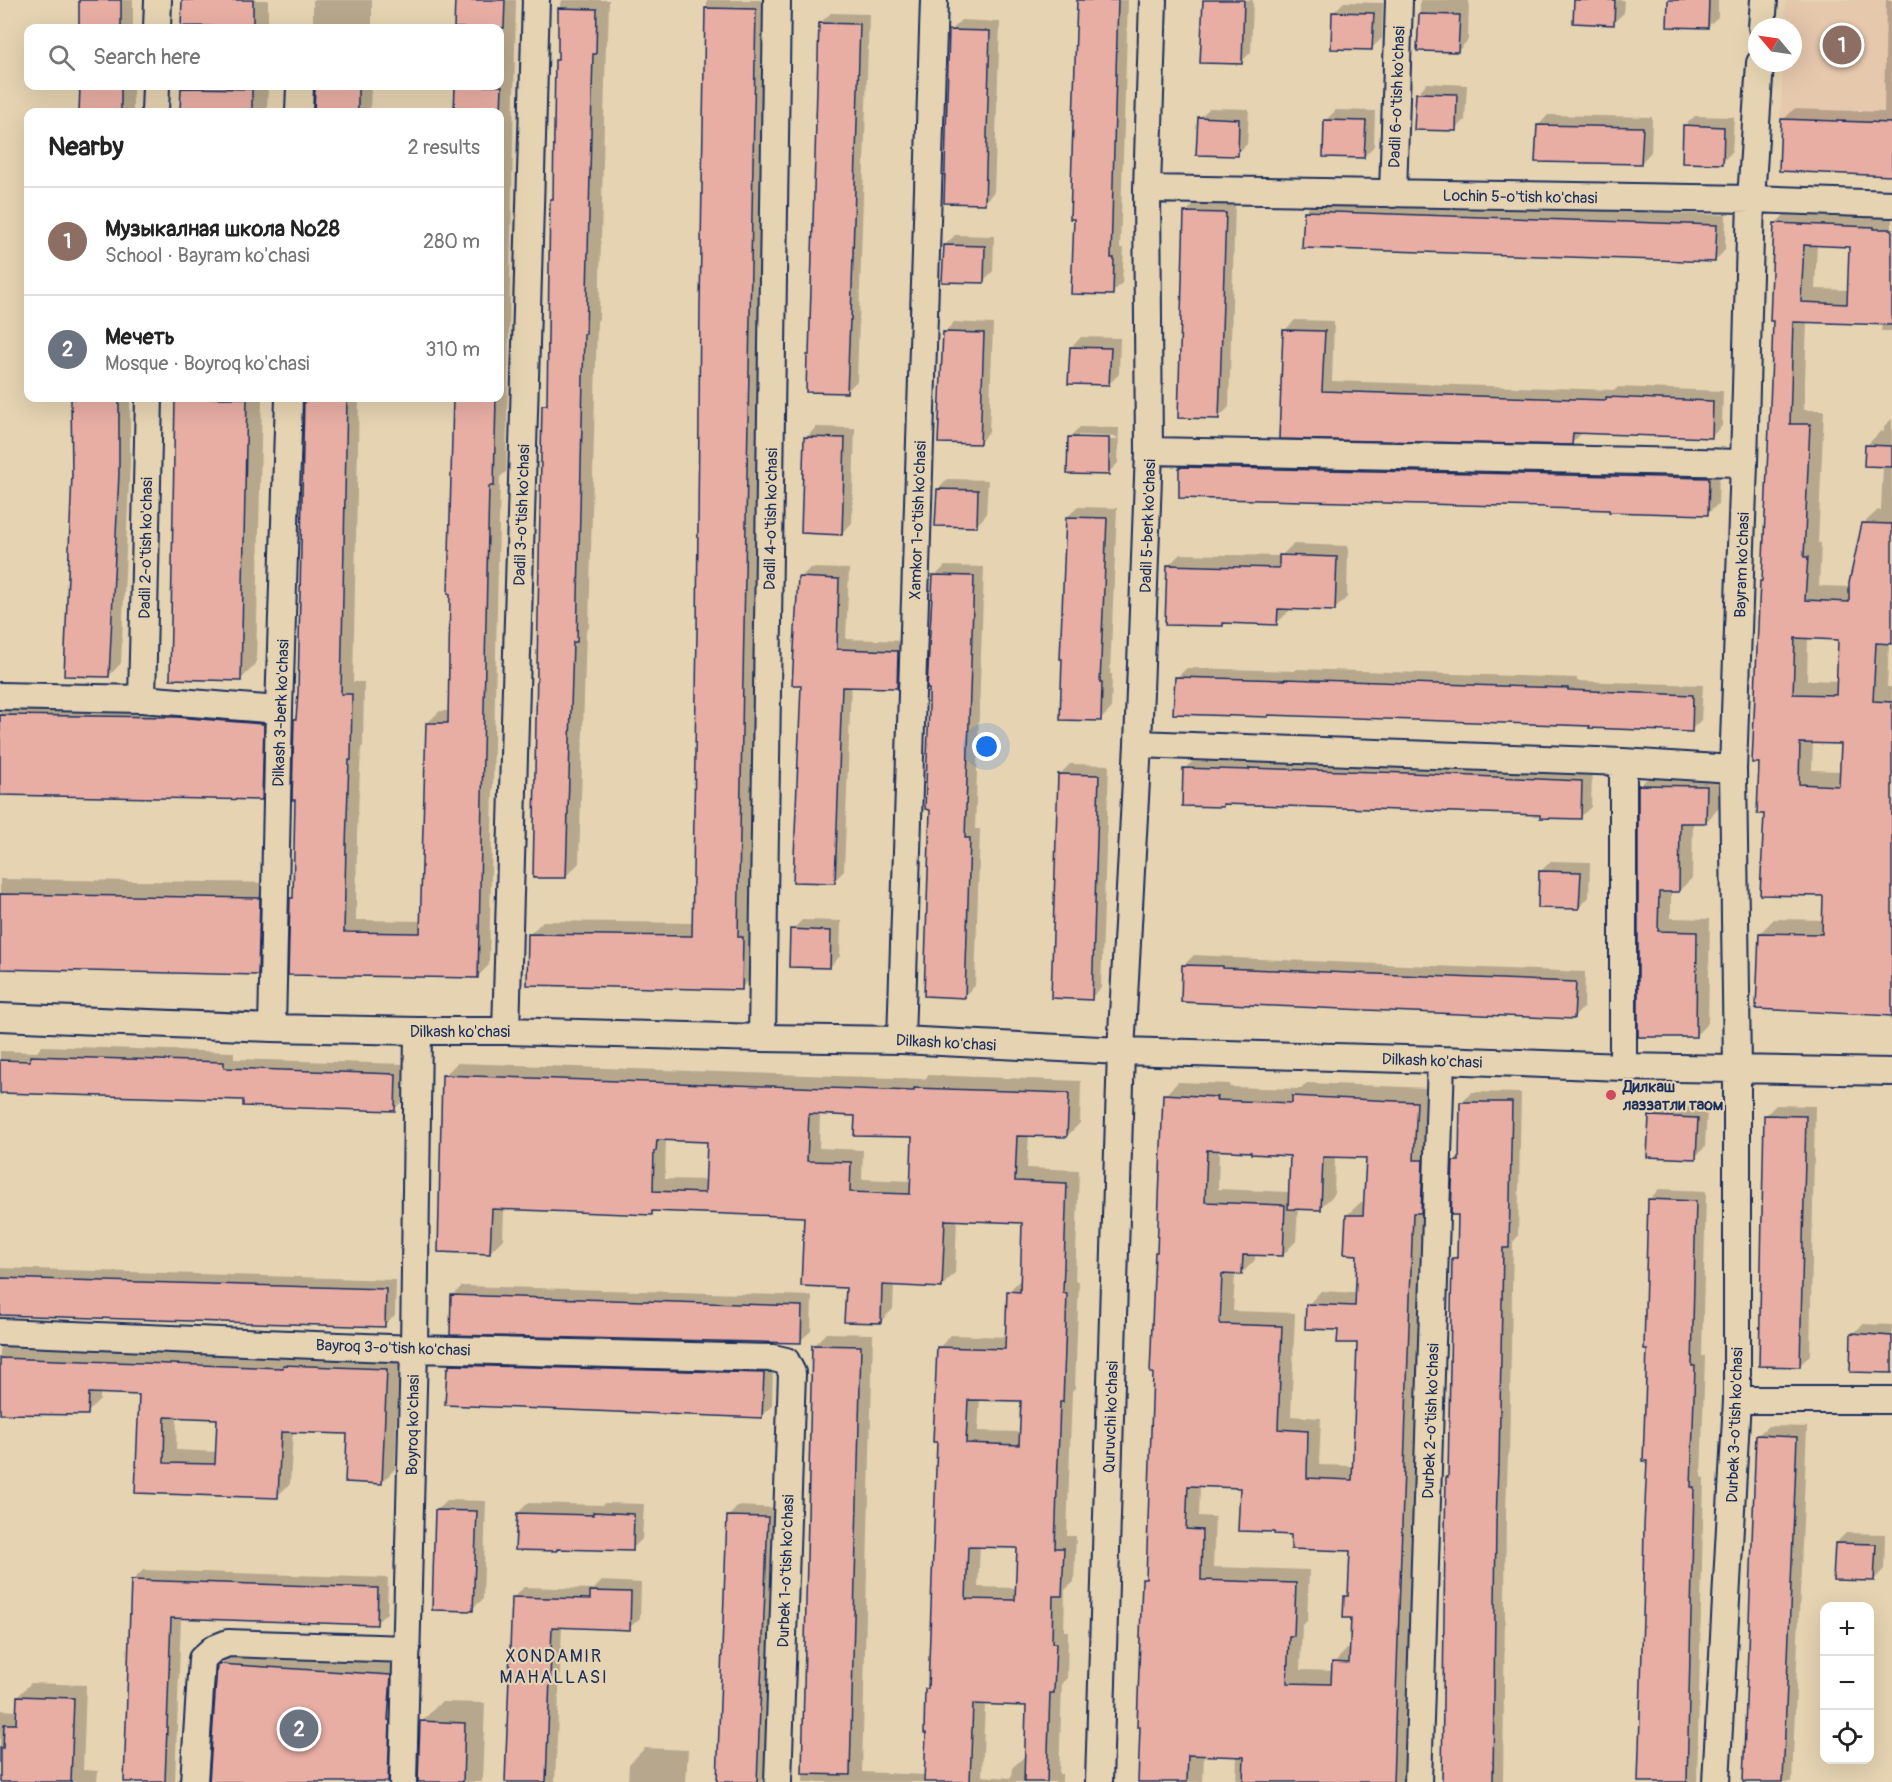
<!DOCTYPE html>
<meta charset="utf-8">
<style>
:root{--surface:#fff;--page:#f2f2f2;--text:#222;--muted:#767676;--line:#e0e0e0;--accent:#d1495b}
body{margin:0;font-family:Pangolin,sans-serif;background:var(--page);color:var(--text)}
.controls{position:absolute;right:18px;bottom:18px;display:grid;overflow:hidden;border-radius:12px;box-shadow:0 6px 24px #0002}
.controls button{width:54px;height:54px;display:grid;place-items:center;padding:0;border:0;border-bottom:2px solid var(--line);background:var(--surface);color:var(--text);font:30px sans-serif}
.compass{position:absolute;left:1748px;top:18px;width:54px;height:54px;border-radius:50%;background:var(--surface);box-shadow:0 6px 24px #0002;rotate:299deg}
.you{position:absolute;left:987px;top:747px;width:21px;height:21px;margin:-15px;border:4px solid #fff;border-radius:50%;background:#1a73e8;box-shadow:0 0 0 9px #1a73e833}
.badge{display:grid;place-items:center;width:39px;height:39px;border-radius:50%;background:var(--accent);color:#fff;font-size:20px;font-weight:700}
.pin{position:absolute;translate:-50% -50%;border:3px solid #fff;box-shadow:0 2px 6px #0006}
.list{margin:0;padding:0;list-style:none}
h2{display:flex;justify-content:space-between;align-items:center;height:78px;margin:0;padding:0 24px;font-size:26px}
h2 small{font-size:20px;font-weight:400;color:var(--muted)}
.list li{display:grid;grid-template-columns:39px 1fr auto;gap:18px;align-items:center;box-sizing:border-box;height:108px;padding:0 24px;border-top:2px solid var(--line)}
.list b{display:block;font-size:22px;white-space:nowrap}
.list p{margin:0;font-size:20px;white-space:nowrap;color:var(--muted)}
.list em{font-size:20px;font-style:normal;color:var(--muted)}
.icon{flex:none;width:33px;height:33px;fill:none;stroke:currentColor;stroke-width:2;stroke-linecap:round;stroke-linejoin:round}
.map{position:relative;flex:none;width:1892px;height:1782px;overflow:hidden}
.search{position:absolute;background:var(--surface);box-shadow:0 6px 24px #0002;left:24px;top:24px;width:480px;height:66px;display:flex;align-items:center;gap:15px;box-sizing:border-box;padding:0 21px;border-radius:12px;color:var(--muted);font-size:22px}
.panel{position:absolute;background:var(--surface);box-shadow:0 6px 24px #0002;left:24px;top:108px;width:480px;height:294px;border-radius:12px}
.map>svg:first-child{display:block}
.built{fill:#e6c8ad}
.shadow{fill:#0003;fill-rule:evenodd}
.building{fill:#e8aea4;stroke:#1b2f5e;stroke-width:1.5;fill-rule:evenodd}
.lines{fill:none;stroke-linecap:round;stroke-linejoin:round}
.minor-casing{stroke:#1b2f5e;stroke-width:30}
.minor{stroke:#e5d3b1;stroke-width:26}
.poi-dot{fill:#d1495b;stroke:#e5d3b1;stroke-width:2}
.labels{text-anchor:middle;stroke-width:4.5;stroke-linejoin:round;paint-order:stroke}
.street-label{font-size:16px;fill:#1b2f5e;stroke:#e5d3b1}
.poi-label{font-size:16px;font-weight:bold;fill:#1b2f5e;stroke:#e5d3b1;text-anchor:start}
.neighbourhood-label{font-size:18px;letter-spacing:1.5px;fill:#1b2f5e;stroke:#e5d3b1}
</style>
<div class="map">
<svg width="1892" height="1782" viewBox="0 0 1892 1782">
<rect width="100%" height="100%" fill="#e5d3b1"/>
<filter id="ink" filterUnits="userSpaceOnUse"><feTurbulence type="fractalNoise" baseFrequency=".0167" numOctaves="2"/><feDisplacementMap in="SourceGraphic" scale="12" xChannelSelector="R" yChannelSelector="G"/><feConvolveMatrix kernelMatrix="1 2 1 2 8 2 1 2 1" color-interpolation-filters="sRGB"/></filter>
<g filter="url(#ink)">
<path class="built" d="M1786,0H1892V123L1781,119L1783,63H1793V27H1785Z"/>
<path class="shadow" d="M80,0H133V28H80Z
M184,0H268V28H183Z
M313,0H372V28H313Z
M457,0H516L506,472L500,477L489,965L477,977L290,973L291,899L295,895L305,398H359L353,682H364L363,746L361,748L357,833L356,920L422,921L427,723L440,711H449L451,592H450L454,398H500V112H456V94H454L455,86H500V28H456Z
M562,0H609L608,39L606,42L599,319L597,321L589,627L586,631L579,863L566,876L543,406L549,400L551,200L554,196L557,61L559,58L560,9Z
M707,0H768L750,924L756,925L755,975L741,988L530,934L543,921L693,923L699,632L701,305Z
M1079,0H1128L1120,248H1124L1122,283L1112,293Z
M1204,0H1253L1251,52L1241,62Z
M1420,0H1469L1468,40L1458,51L1419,50Z
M1575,0H1624V13L1613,23Z
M1669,0H1718V17L1707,27Z
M1886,0H1892V174L1783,120L1794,109L1884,112Z
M1344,2L1383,3L1382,38L1372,48L1334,12Z
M831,13L869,14L857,381L847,391L809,355L811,353L820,23Z
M961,20L1000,22L994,192L984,203L951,31Z
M1427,83L1467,85L1465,120L1455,130L1417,94Z
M80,86H133V112H81Z
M182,86H268L267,112H182Z
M316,86H371L370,112H315Z
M1210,108L1249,109L1247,144L1237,154L1199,118Z
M1336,110L1375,111L1374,146L1364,157L1326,120Z
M1548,115L1652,117L1651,152L1641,163L1538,126Z
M1695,116L1734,117L1732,152L1722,162L1684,126Z
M1315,201L1726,215L1725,250L1715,261L1305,211Z
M1196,202L1235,203L1229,407L1219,417L1186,212Z
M1790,209L1892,214V331H1881L1882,323L1807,321L1804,410H1824L1818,543H1821L1819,586L1851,587L1863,524L1878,510H1881L1883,466L1866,446L1881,431L1884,432V426L1892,419V642H1889L1887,687H1892V1020H1890V1014L1760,933L1774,919L1824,920V895L1765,813L1761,581L1764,578L1772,383L1776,223ZM1817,244L1851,246L1849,290L1815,289ZM1808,637L1840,638L1838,681L1807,680ZM1813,742L1842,743L1841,771L1812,770Z
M955,235L994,236L993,271L983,281L945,245Z
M1295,320L1334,321L1332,381L1615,390L1618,387L1723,391L1722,426L1712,436L1582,433L1572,443L1280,437L1285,330Z
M954,322L993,324L989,432L979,443L944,333Z
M1081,337L1120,338L1119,374L1109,384L1071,348Z
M72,398H130V461L121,663L109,676L73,474Z
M177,398H262L256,664L241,679L172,677Z
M816,427L855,428L852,523L842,533L806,438Z
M1080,427L1119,428L1118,463L1108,473L1070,437ZM1078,435L1117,437V440L1078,438Z
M1191,457L1719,469L1718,504L1707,514L1611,509L1181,467Z
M948,479L988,480L986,515L976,526L938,489Z
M1078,507L1117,508L1110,674H1112L1111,709L1101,719L1067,517Z
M1293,544L1348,546L1347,597L1335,609L1289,608V611L1277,623L1225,622L1222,625L1168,566L1180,554L1281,556Z
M945,566L984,567L975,829H980L975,986L964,996L932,808L935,576Z
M810,568L849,569L846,639L908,641L907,676L897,686L851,685L844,871L834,881L802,684L800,578Z
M1187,668L1295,671L1297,669L1577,678V681L1703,685L1701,720L1691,730L1176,678Z
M0,699L279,709L277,782L261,798L0,793Z
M1195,759L1592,772L1591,807L1580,817L1470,811L1225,803L1222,805L1184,769Z
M1070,764L1109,765L1101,988L1091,998L1059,775Z
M1653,772L1720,773L1719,808L1706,822L1693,821L1692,878L1679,891H1671V918L1710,919L1708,1023L1695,1036L1640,1035V786Z
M1551,861L1590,862L1589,897L1579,908L1541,871Z
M0,879L275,883L273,958L258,973L0,967Z
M802,920L841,921L840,956L830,967L792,930Z
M1194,955L1233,957V958L1585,972L1584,1007L1574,1017L1183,966Z
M42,1046L234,1052V1059L406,1064L405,1099L394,1109L245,1098L7,1091L0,1096V1051L37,1052Z
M457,1063L925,1079L928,1075L1081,1081L1080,1123L1067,1136L1029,1134L1027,1168L1079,1170L1075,1281H1079L1075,1388L1072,1391L1067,1536H1076L1074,1582L1065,1590L1064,1631H1068L1067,1678L1062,1683L1059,1774H1062V1782H803L813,1346L826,1333L873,1334L862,1772L926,1775L927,1689L930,1686L939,1441V1348L951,1335L1007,1337L1008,1292L1022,1278L1024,1221L957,1219L955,1273L942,1286L894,1284L893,1309L880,1322L847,1286L805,1216L655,1209L651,1213L504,1208L503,1239L490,1252L444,1076ZM820,1113L856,1114L913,1136L912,1181L862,1179L863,1150L819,1148ZM666,1139L708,1140L707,1180L665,1179ZM980,1398L1022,1400L1021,1432L978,1431ZM980,1546H1019L1017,1588L978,1587ZM985,1703L1028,1705L1026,1755L1012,1768L1011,1778L982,1776Z
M1178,1082L1230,1084L1229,1087L1301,1089L1307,1083L1430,1088L1405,1782H1236L1237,1756L1204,1755L1203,1782H1139L1144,1579L1147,1576L1155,1372L1156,1253L1159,1250L1165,1095ZM1219,1149L1253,1150L1291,1154L1290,1192L1218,1189ZM1335,1156L1367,1157L1365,1202H1361L1347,1215L1358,1253L1357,1293L1321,1291L1308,1305L1358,1342L1354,1466L1319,1465L1321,1418L1291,1416L1295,1313L1233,1311L1235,1273H1242L1255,1260V1254L1283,1255L1296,1241L1298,1207L1320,1208L1334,1195ZM1200,1485L1242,1486L1351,1550L1349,1593L1346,1597L1352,1617L1351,1650L1347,1649L1334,1663V1671L1300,1670L1302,1626L1307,1621L1309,1570L1213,1567L1215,1517L1199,1516Z
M1472,1092L1521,1093L1518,1236L1513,1242L1509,1454L1508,1456L1506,1511L1503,1782H1444L1453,1259L1458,1254L1459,1214L1454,1161L1461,1155L1462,1102Z
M1776,1105L1815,1106L1810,1355L1799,1366L1766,1115Z
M1661,1106L1707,1108L1705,1147L1695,1157L1650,1116Z
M1659,1189L1706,1191L1702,1356H1705L1701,1477L1704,1478L1697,1782H1640L1648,1460L1649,1200Z
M0,1268L396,1280L395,1315L384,1325L0,1313Z
M462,1286L812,1296L811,1331L800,1341L452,1296Z
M1863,1324L1892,1325V1372L1853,1334Z
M0,1345L295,1355L399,1356L395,1469L382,1482L349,1433L293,1431L290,1484L277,1496L137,1492L140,1393L100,1392V1400L87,1413L0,1412ZM177,1416L219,1418L217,1452L176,1450Z
M461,1355L773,1363L772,1406L761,1416L451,1367Z
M1768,1426L1807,1427L1792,1782H1744L1757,1436Z
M447,1500L486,1501L483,1599L472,1609L437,1510Z
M528,1503L602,1505L605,1503L644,1504L642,1539L632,1549L518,1513Z
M738,1506L777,1508L767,1782H718L728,1517Z
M1846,1533L1885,1534L1884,1569L1874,1580L1836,1543Z
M143,1570L388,1578L387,1613L376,1623L181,1617L175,1782H126L133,1580Z
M602,1581L641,1583L640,1618L629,1628L562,1626L555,1782H506L514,1597L524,1587L594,1589Z
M240,1645L410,1655V1769L420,1776L421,1722L441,1702L485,1703L482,1782H209L218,1667Z
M31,1683L86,1685L83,1770L98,1771L97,1782H0V1710L18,1711V1696Z
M645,1748L688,1750L686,1782H628L629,1764Z"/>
<path class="building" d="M79,0H121V28H79Z
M182,0H253V27L181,26Z
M455,0H505L504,28H454Z
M1077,0H1118L1111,258H1114L1113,295L1071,294L1074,219H1070Z
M1203,0H1244L1242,64L1200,63Z
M1574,0H1615L1614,25L1573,23Z
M1668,0H1709L1708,28L1667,27Z
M558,8L597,9L596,54H593L586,334H584L577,642H573L566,878H533L542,405H547L550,199H553L555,60H558Z
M705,8L756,9L738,937H743L742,990L527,985L528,934L692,936L697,632L700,305Z
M1332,12L1374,13L1372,50L1331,49Z
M1419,14L1460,15L1458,52L1417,51Z
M819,23L860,24L851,320H850L847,393L806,392L807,355H809Z
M949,30L990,31L985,204L944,203Z
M80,86H121V112H79Z
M315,86H358V112H314Z
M455,86H502L501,112H454Z
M181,88L252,89V112H180Z
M1416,93L1457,94L1456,131L1414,130Z
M1198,117L1239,119L1238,156L1196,155Z
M1781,119L1892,123V176L1779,171Z
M1324,120L1366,121L1364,158L1323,157Z
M1537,125L1643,127L1641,164L1535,162Z
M1683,125L1724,127L1723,164L1682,163Z
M1304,211L1717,225L1715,262L1302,248Z
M1184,212L1226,213L1219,419L1178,418Z
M1774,223L1874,227V229H1892V325L1793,322L1790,424H1810L1804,557H1808L1805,600L1849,602V583L1862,523L1892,524V644L1876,643L1873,701L1892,702V1016L1756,1009L1759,933L1822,934L1823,896L1760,895L1764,814H1757L1759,763H1752L1760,581H1762L1771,383L1773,321H1770ZM1804,245L1849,247L1847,304L1801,302ZM1795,638L1838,640L1836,695L1793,694ZM1800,743L1841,744L1839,786L1799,784Z
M944,245L985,246L984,283L942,282Z
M1283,330L1325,331L1322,391L1606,400V397L1713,401L1712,438L1573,433L1572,445L1279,439Z
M943,332L984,333L980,444L938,443Z
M1070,347L1111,348L1109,385L1068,384Z
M71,398H119V474L109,677L64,676L72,474Z
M175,398H247L241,681L170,679Z
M304,398H347L341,694H352L351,760H349L346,846L344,932L417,933H420L426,723H448L450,594H448L453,398H496L494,486H489L478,978L288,975L290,898H293L295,800H292L294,719H296L298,693Z
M804,437L845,438L842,535L801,533Z
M1068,437L1109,438V475L1067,474Z
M1865,445L1892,446V467L1864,466Z
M1179,467L1709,478L1708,515L1609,512V510L1546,508V507L1179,498Z
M937,489L978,490L977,527L935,526Z
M1066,517L1107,518L1100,683H1102L1101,721L1060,720L1062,659H1060Z
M1279,555L1337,557L1335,611L1278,609L1277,625L1223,623V626L1165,625L1167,565L1279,568Z
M933,575L974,576L965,838H970L965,998L924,996L930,810L925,809L929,707V689H927Z
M798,577L839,579L837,649L898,651L897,688L842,687L835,883L793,882L801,685H792Z
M1175,677L1285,680V679L1568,688V690L1693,695L1692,732L1589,728L1590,726L1268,715V717L1173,714Z
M0,715L176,717L264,724L262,800L0,795Z
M1183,768L1249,770V768L1409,773L1582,781L1581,819L1540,818V815L1313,807L1223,804V807L1182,806Z
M1058,774L1099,775L1092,1000L1051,998Z
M1638,785L1707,786L1706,823H1680L1679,892H1659L1658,931L1697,932L1696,1037H1638Z
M1539,871L1581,872L1579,909L1538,908Z
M0,894L260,898L258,975L0,969Z
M790,929L831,931L830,968L789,967Z
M1182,965L1223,966V968L1576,982L1574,1019L1181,1002Z
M30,1056L224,1062V1068L396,1074L395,1111L243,1106V1100L0,1093V1060L30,1061Z
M442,1075L914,1091V1088L1069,1093L1067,1137L1017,1136L1015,1181L1067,1183L1063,1293L1067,1294L1063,1402H1060L1055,1548H1064L1062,1596H1053L1052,1643H1056L1054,1693H1050L1047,1782H1024L1026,1706L973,1704L970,1782H924L926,1733H924L925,1689H928L937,1442H933L937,1347L1005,1349L1007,1291L1020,1292L1022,1223L945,1220L942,1288L882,1285L881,1323L844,1322L846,1288L801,1286L804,1217L652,1211V1215L492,1209L490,1254L438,1252ZM809,1114L855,1116L854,1136L912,1137L910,1194L850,1192L851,1162L807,1161ZM657,1140L707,1142L705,1193L653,1191L654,1151H656ZM968,1400L1021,1401L1019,1445L966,1443ZM968,1547L1017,1548L1015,1600L966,1599Z
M1163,1094L1217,1097L1216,1100L1292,1103V1096L1417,1102L1414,1160H1423L1421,1213H1413L1393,1782H1243L1244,1757L1188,1755L1187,1782H1138L1140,1727H1137L1142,1579H1146L1153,1373H1150L1155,1252H1157ZM1207,1150L1251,1152V1154L1290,1156L1288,1209L1321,1210L1323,1157L1366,1158L1363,1215H1346L1344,1254L1357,1255L1355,1306L1306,1304L1305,1329L1338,1330L1337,1343H1357L1352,1480L1307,1478L1308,1431L1278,1429L1282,1326L1220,1324L1222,1274L1242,1275L1243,1255L1283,1256L1285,1205L1205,1202ZM1188,1486L1240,1488L1238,1531L1274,1532V1534L1291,1535V1549L1350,1551L1348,1596H1344L1343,1618H1351L1349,1663L1332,1662L1331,1684L1287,1683L1289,1636H1294L1296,1583L1201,1580L1202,1530L1186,1529Z
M1460,1102H1512L1509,1248H1503L1499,1466H1498L1496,1522L1493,1782H1442L1445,1535L1446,1477H1448L1452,1258H1457L1458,1215H1451L1453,1161H1459Z
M1764,1115L1806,1116L1800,1367L1759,1366Z
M1649,1116L1698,1118L1696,1159L1647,1157Z
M1648,1199L1696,1201L1692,1366H1695L1691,1487H1694L1687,1782H1638L1644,1583L1643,1582L1644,1526L1647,1461H1643L1647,1349H1644Z
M0,1278L386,1289L385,1327L0,1315Z
M451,1295L802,1306L801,1343L450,1335Z
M1851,1333L1892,1336V1373L1850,1372Z
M812,1345L861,1346L850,1775L802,1774Z
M0,1358L283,1368V1365L387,1369L382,1484L345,1482L347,1434L281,1432L278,1498L135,1493L139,1395L89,1393L88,1415L0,1414ZM165,1417L217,1419L215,1464L164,1463Z
M449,1365L764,1373L762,1418L445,1405L447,1368H449Z
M1756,1435L1797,1437L1783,1782H1743Z
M435,1510L477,1511L473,1611L432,1610Z
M593,1512L634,1514L633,1551L557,1549V1551L515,1550L517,1513L593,1515Z
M727,1516L768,1517L757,1782H717Z
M1835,1543L1876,1544L1874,1581L1833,1580Z
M131,1580L378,1588L377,1625L171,1618L165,1782H124Z
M590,1591L631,1592L630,1630L552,1627L546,1782H505L512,1597L590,1599Z
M219,1664L391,1675L388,1720H390L388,1782H209L217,1666Z
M17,1696L74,1698L71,1782H0V1748H3L4,1724H16Z
M420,1721L465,1723L463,1782H418Z"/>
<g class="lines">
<defs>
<path id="minor" d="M1762,27L1764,0
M157,28L158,0
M155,112L156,86
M299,112L300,86
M1147,189L1751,199L1892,204
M1393,194L1399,0
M1149,451L1744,463
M0,696L142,699L279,710
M142,699L149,398
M1138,744L1623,762L1733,769
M0,1017L272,1028L418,1031H506L762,1038L901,1040L1121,1051L1441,1060L1623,1067L1892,1072
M272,1028L279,710L289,398
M506,1031L536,0
M762,1038L777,0
M901,1040L934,0
M1623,1067V762
M0,1332L414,1349L773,1358L786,1361L792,1373L778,1782
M1737,1400H1892
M194,1782L202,1659L213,1649L228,1643L407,1649
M403,1782L414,1349L418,1031
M1099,1782L1121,1051L1138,744L1149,451L1147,189L1153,0
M1418,1782L1441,1060
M1716,1782L1737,1400V1068L1733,769L1744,463L1751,199L1760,63"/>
</defs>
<use href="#minor" class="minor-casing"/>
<use href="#minor" class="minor"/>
</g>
</g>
<circle class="poi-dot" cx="1611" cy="1095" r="6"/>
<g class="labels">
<g class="street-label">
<text transform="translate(1396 97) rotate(-88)" y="6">Dadil 6-o'tish ko'chasi</text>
<text transform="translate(1520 196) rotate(1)" y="6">Lochin 5-o'tish ko'chasi</text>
<text transform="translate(521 515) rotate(-88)" y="6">Dadil 3-o'tish ko'chasi</text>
<text transform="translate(770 519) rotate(-89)" y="6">Dadil 4-o'tish ko'chasi</text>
<text transform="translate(917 520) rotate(-88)" y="6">Xamkor 1-o'tish ko'chasi</text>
<text transform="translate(1147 526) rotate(-88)" y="6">Dadil 5-berk ko'chasi</text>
<text transform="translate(145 548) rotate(-89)" y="6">Dadil 2-o'tish ko'chasi</text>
<text transform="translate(1741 565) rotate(-88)" y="6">Bayram ko'chasi</text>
<text transform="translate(280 713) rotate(-88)" y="6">Dilkash 3-berk ko'chasi</text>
<text x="460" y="1037">Dilkash ko'chasi</text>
<text transform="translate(946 1042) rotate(3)" y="6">Dilkash ko'chasi</text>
<text transform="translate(1432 1060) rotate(2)" y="6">Dilkash ko'chasi</text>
<text transform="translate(393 1347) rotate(2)" y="6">Bayroq 3-o'tish ko'chasi</text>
<text transform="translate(1110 1417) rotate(-88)" y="6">Quruvchi ko'chasi</text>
<text transform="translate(1430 1421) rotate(-88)" y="6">Durbek 2-o'tish ko'chasi</text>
<text transform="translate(412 1425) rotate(-89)" y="6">Boyroq ko'chasi</text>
<text transform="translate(1734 1425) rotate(-88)" y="6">Durbek 3-o'tish ko'chasi</text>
<text transform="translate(785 1571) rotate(-88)" y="6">Durbek 1-o'tish ko'chasi</text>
</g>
<g class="poi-label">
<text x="1623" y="1092">Дилкаш<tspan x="1623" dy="18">лаззатли таом</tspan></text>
</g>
<g class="neighbourhood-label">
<text x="554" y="1662">XONDAMIR<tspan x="554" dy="21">MAHALLASI</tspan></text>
</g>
</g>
</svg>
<div class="controls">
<button>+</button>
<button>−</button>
<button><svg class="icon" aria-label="locate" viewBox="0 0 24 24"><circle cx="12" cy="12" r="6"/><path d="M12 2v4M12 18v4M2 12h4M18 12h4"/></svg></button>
</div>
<svg class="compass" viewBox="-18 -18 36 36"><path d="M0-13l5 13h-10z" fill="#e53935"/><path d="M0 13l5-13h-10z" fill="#767676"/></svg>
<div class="you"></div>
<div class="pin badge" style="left:1842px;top:45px;background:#8d6e63">1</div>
<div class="pin badge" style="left:299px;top:1729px;background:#6b7280">2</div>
<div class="search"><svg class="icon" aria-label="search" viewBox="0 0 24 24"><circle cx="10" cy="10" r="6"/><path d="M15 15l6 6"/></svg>Search here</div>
<section class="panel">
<h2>Nearby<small>2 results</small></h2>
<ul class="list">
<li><span class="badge" style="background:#8d6e63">1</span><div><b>Музыкалная школа №28</b><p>School · Bayram ko'chasi</p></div><em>280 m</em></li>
<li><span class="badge" style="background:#6b7280">2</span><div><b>Мечеть</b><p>Mosque · Boyroq ko'chasi</p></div><em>310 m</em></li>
</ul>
</section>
</div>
